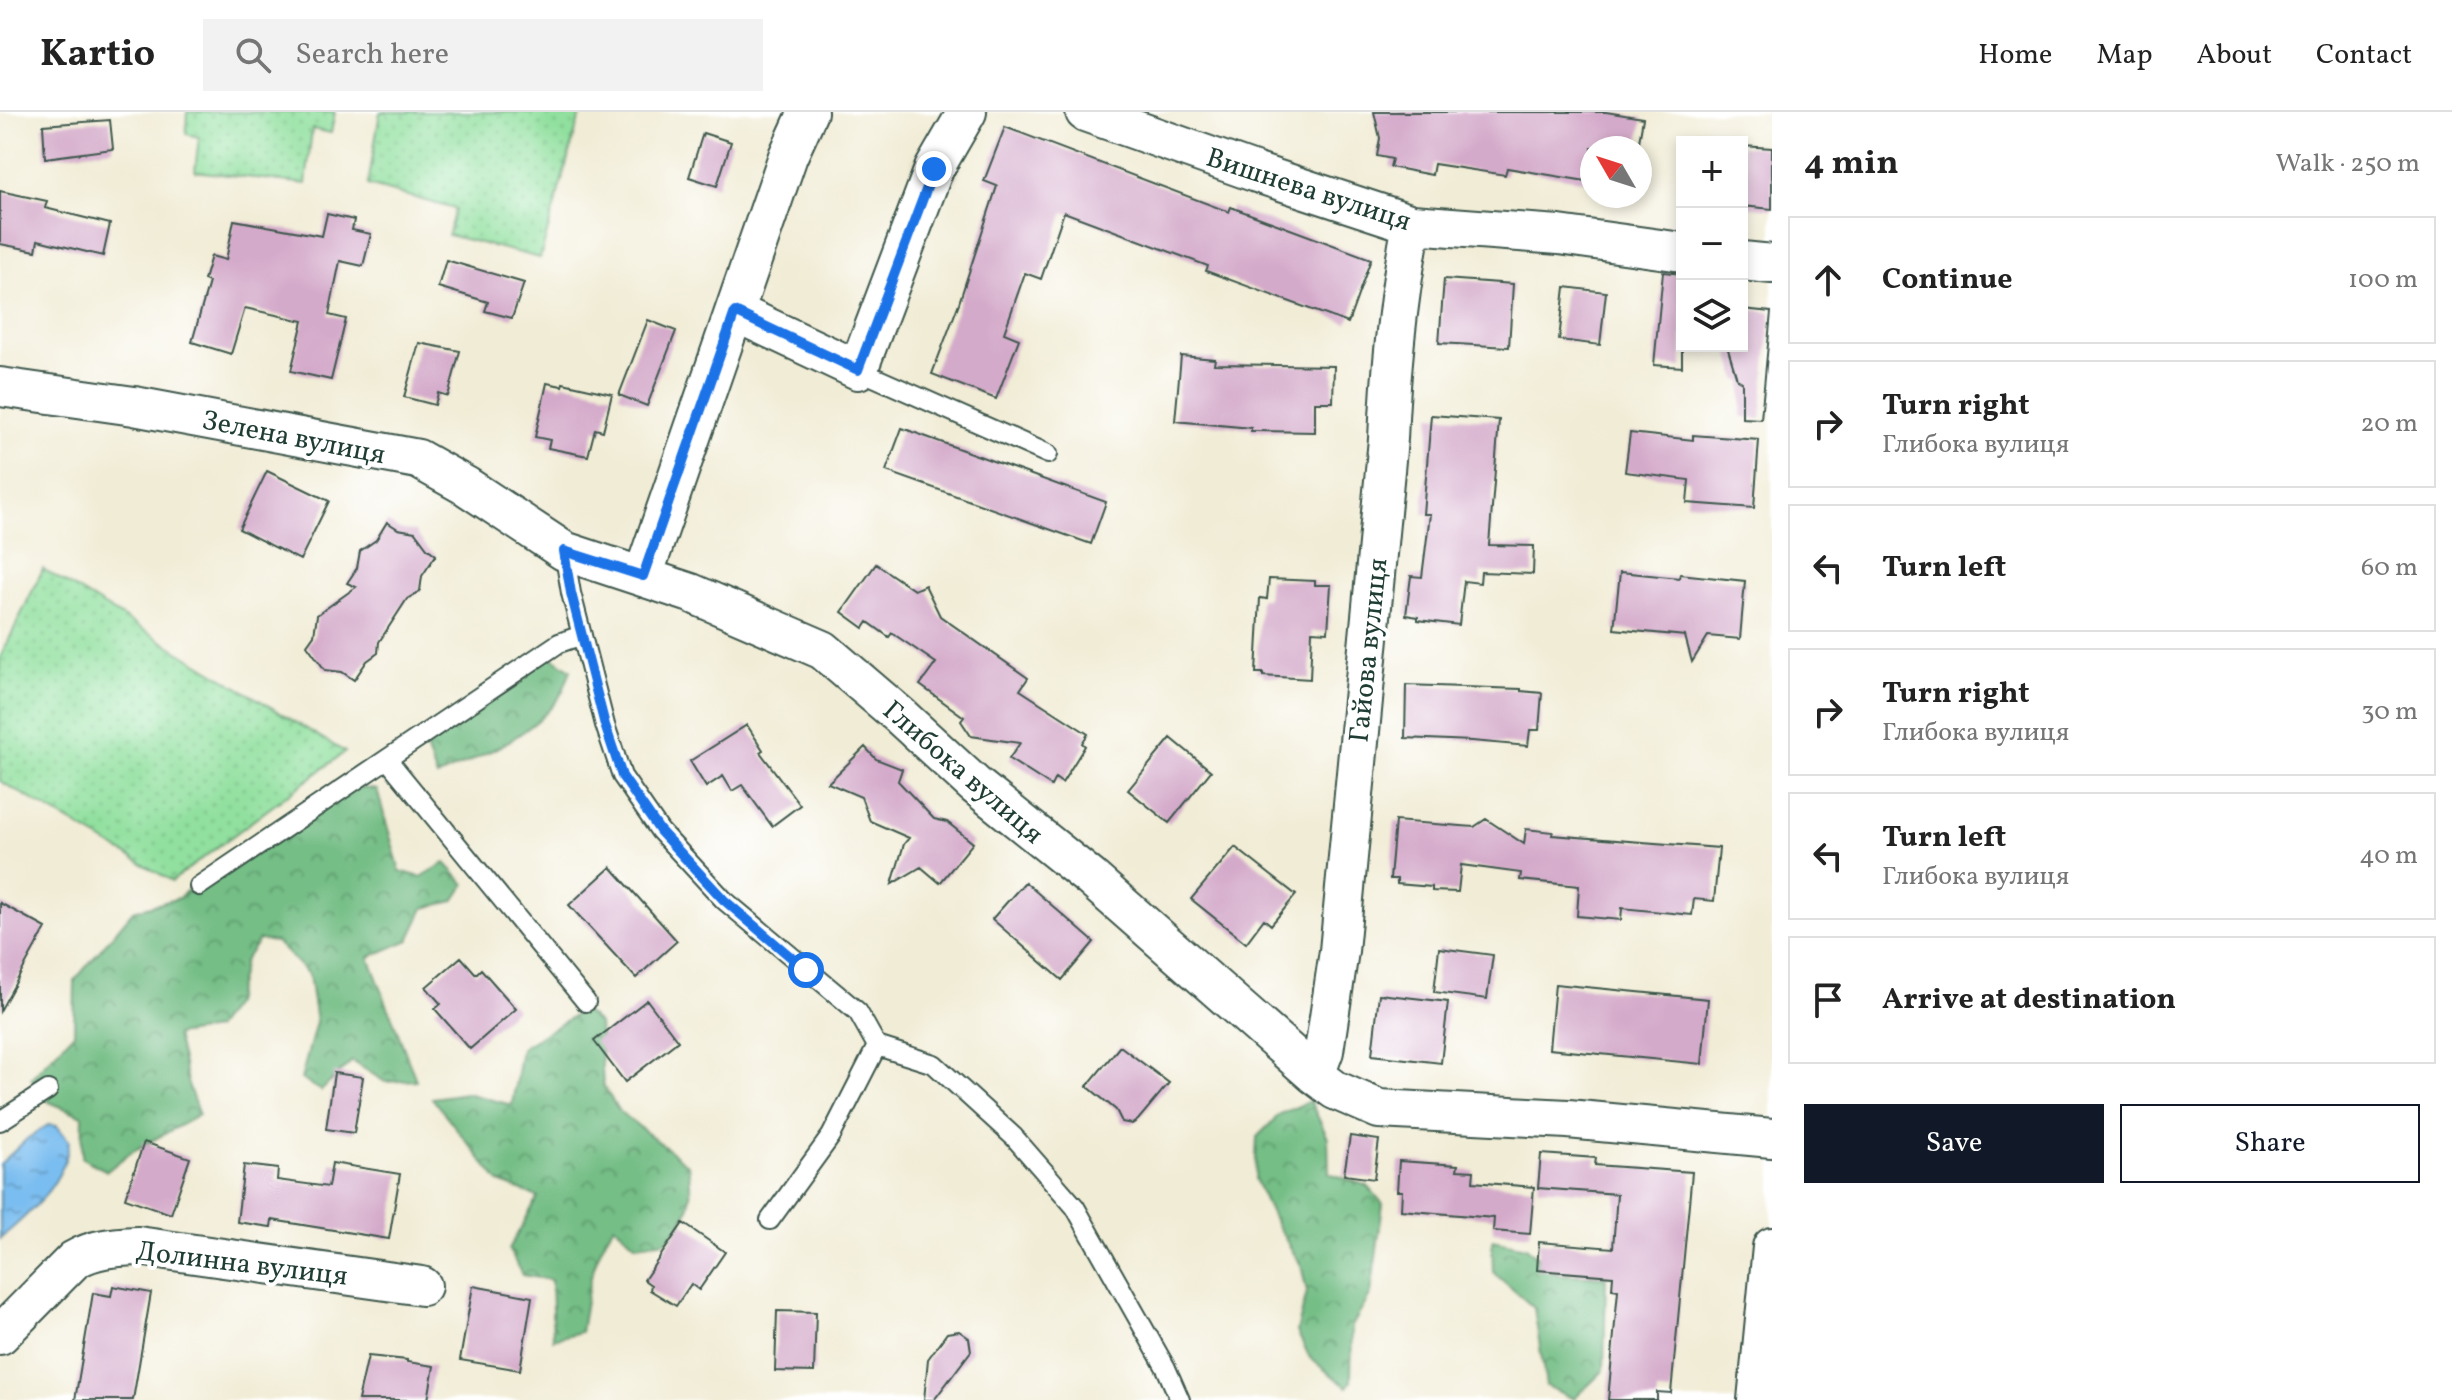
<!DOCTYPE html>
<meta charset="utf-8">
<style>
:root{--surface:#fff;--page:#f2f2f2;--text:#222;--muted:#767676;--line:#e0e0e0;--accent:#111827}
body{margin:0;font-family:Vollkorn,serif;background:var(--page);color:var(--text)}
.controls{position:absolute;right:24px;top:24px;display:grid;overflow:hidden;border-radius:0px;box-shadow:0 4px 12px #0003}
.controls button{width:72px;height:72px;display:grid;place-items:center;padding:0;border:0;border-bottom:2px solid var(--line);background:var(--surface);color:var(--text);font:40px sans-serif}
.compass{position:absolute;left:1580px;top:24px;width:72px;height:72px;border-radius:50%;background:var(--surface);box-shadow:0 4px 12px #0003;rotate:309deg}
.stop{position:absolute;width:24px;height:24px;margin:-18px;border:6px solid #1a73e8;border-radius:50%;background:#fff}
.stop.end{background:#1a73e8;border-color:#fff;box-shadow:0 2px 8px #0008}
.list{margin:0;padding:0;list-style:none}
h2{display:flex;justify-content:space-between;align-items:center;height:104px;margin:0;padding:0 32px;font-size:34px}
h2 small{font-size:26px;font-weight:400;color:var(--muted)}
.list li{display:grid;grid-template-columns:52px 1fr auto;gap:24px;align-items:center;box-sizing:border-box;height:128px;margin:0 16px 16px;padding:0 16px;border:2px solid var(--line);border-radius:0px}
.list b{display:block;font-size:30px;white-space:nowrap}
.list p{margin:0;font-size:26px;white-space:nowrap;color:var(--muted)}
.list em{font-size:26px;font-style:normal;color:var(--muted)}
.actions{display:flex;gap:16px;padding:24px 32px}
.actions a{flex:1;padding:18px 0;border:2px solid var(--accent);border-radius:0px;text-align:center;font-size:28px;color:var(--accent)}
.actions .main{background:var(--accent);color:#fff}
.icon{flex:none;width:44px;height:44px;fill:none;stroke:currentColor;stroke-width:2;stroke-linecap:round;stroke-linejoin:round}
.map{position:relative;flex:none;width:1772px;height:1288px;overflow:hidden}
header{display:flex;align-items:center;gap:48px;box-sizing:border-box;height:112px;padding:0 40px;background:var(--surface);border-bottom:2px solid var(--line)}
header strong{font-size:38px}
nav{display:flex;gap:44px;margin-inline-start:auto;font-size:28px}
.search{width:560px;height:72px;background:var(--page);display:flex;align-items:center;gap:20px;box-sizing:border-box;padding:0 28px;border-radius:0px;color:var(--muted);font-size:30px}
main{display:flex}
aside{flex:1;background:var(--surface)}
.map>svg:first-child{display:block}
.green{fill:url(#green-dots);stroke:#588e6a;stroke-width:2}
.forest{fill:url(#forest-crowns);stroke:#4a7e5d;stroke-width:2}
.water{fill:url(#water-ripples);stroke:#4c7d92;stroke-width:2}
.building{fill:#d4aaca}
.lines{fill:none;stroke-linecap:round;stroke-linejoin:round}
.lane-casing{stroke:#3e574c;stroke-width:22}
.street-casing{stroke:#3e574c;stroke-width:42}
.lane{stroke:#fff;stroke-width:18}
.street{stroke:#fff;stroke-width:38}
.route{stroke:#1a73e8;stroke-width:10}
.labels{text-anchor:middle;stroke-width:8;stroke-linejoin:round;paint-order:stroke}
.street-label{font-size:28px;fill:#1f3d34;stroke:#fff}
</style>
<header>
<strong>Kartio</strong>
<div class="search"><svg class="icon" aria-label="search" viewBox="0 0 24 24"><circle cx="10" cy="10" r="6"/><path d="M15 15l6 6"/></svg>Search here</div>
<nav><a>Home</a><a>Map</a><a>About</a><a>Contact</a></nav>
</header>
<main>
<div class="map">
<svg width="1772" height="1288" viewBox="0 0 1772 1288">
<defs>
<pattern id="green-dots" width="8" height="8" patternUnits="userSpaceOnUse" patternTransform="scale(2)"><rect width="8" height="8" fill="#91e09f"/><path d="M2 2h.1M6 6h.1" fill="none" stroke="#7dc18a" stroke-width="1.8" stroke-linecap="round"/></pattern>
<pattern id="forest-crowns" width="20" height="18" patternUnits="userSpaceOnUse" patternTransform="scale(2)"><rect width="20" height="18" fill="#74be86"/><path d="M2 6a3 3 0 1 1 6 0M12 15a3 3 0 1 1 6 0" fill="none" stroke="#5f9c6e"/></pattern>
<pattern id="water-ripples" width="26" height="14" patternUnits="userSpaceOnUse" patternTransform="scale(2)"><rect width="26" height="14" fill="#7abdf0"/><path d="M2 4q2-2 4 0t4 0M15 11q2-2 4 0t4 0" fill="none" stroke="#639bc3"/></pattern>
</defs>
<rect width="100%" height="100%" fill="#fff"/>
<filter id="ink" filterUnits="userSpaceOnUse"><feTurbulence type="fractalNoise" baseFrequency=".0125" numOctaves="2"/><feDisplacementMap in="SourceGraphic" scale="16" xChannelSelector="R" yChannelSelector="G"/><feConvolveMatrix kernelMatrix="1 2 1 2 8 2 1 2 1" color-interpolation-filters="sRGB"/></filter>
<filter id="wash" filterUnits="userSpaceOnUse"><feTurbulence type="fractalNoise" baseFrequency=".006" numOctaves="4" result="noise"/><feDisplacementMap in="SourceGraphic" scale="32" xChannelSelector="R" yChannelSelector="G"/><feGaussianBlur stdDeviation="1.8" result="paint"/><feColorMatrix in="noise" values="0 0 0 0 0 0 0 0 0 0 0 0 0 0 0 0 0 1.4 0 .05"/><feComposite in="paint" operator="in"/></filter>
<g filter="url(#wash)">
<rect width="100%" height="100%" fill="#f1ecd5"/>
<path class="green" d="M187,0H335L331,21L312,17L306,72L195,59L199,25L186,22Z
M380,0H581L540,146L448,123L455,97L368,73Z
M43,457L345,640L172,769L0,669V546Z"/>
<path class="forest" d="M546,541L571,558C567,568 564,579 558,587C530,625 478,645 437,665L424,631Z
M349,674L377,678L400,759L421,765L445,751L465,772L454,789L424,796L409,828L369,845L416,968L385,970L352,949L321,979L301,967L316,910L309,863L276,830L259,828L244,849L234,891L215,917L176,923L188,973L199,1003L131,1040L107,1059L82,1046L83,1004L49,990L31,966L74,921L75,868L133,799L179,786L226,742L275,724Z
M583,898L599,912L603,973L618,998L688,1053C693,1090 692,1102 666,1129L636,1133L614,1113C590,1151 588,1176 581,1220L553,1227L551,1168L522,1163L509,1137L538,1085L499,1070L432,986L466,981L512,993L521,936Z
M1310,989L1328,1026L1329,1061L1368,1074L1383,1092L1371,1182L1352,1214L1351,1269L1347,1275L1310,1246L1297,1220L1307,1180L1301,1153L1275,1110L1255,1067L1257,1025L1280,1002Z
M1492,1128L1526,1135L1556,1162L1606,1165L1604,1258L1574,1287L1546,1274L1534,1196L1493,1160Z"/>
<path class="water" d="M48,1013L57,1014L69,1029C66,1070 30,1101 0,1127V1052L28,1026Z"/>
<g id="blocks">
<path class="building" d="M1374,0H1606L1643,6L1638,36H1592V70L1507,56L1505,63L1434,52L1432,63L1390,55L1392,47L1377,44L1380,26Z
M110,8L113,37L45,46L43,13Z
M1005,15L1229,100L1231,95L1371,147L1348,211L1206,159L1208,154L1064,100L1041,167L1025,161L1004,221L1019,227L996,287L932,262L959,191L997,74L984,69Z
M703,21L731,30L717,74L689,65Z
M1742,34L1772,36V97L1742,94Z
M0,79L47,89L45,96L110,112L103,144L38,128L36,139L0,132Z
M327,102L354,108L352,118L371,122L363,154L340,149L329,203L346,207L331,268L291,259L303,209L245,196L231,242L192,230L209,170L204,168L211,144L226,148L234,108L322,124Z
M446,148L524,171L512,206L485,199L488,190L438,175Z
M1663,160L1682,162V255L1654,253Z
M1444,167L1513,172L1509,235L1439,231Z
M1565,175L1606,180L1600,233L1559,228Z
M1742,197L1771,200L1761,307L1742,306V270L1737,267L1727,234H1742Z
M648,208L676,219L647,294L619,283Z
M419,231L460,239L448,284L438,281L435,293L404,285Z
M1181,244L1215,247L1214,252L1334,254L1333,290H1315V320L1256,319H1251V316L1175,309Z
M547,271L562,274L563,271L612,282L603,319L595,317L588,344L548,336L550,328L535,325Z
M1431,303L1499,308L1489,433L1534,434L1533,462L1481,460L1480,471L1464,469L1459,513L1418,508V505L1406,503L1411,464L1422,465L1430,402H1423Z
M902,316L1106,390L1091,432L886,359Z
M1630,321L1693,328V323L1759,328L1754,396L1687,391L1689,368L1625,360Z
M267,359L329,389L300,448L239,417Z
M387,410L398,417L415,420L427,436L436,443L422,464L420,479L407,487L379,530L378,541L367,549L354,568L342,560L325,558L307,533L314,523L317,503L356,475L347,471L357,456L360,439L376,428Z
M876,452L914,478L925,473L940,504L1028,566L1020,578L1088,622L1082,631L1085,634L1062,671L1055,666L1051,674L1009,647L1020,631L971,624L961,609L964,605L920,573L936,551L892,521L889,525L868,510L864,516L842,500Z
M1620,460L1679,466L1680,462L1745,469L1740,527L1708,524L1692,550L1685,524L1614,517Z
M1269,467L1315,469V473H1331L1328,520L1312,519L1310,567L1263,564V561H1256L1260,486L1267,487Z
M1406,573L1521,577V579L1542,581L1539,618H1530L1528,634L1472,629L1405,626Z
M747,613L763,638L760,640L800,693L772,714L742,673L732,679L723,664L706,675L690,649Z
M1171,626L1211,659L1169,711L1128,678Z
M865,635L876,647L902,657L898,669L934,707L947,710L973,731L940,771L921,755L892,772L904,732L909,726L870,709L861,685L828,671Z
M1486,707L1524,732L1526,717L1553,720L1552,723L1719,736L1714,789L1694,787L1692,803L1622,796L1621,808L1577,804L1579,774L1520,768L1521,761L1461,753L1458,780L1432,779V775L1397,772V767H1390L1395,709L1474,715Z
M1235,735L1296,783L1271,813L1264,807L1246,831L1191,787Z
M611,755L677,829L636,866L569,793Z
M1025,770L1094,830L1062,868L992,807Z
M0,791L46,816L0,899Z
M1439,836L1493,843L1487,887L1434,880Z
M461,845L476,862L481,857L516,897L470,937L435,897L441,892L426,875Z
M1555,872L1708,887L1702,952L1549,937Z
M1379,882L1448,890L1441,951L1372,943Z
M647,888L678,929L625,970L594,929Z
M1120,934L1169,971L1138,1008L1132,1012L1122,1010L1116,998L1087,974Z
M334,961L363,965L354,1021L326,1017Z
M1350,1024L1379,1028L1374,1067L1344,1063Z
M144,1030L190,1046L171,1102L125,1086Z
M1541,1042L1596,1046L1595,1053L1692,1060L1671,1281L1657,1280V1288H1608L1618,1178L1612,1177L1613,1164L1537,1158L1539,1130L1613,1136L1617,1082L1538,1076Z
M1399,1049L1458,1053L1457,1058L1474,1059L1473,1070L1534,1075L1530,1122L1493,1119L1494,1106L1401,1098L1402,1079H1397Z
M332,1051L400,1062L389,1127L272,1108L271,1115L237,1110L244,1053L278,1057L277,1068L328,1075Z
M683,1111L725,1140L699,1178L691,1172L676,1194L650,1178L651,1173L644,1168Z
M113,1174L151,1181L133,1288H75L93,1181L111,1184Z
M473,1174L532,1185L520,1258L460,1248Z
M777,1199L816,1200L814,1260L775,1259Z
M959,1219L969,1226L971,1239L934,1288H924L928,1247L947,1221Z
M368,1244L407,1248V1250L434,1254L428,1288H358Z"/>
</g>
</g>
<g filter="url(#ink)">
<use href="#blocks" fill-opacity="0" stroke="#3e574c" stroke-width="2"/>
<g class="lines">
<defs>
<path id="lane" d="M858,258L1048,342
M564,439L571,481L605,613L622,664L660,719L724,788L858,900L877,934L831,1024L770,1108
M582,523L559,531L387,647L586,890
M199,774L387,647
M877,934L934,952L1014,1025L1075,1095L1166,1256L1180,1288
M0,1009L48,978"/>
<path id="street" d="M1085,0L1257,61L1412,112L1559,123L1682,140
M1742,149L1772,152
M735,200L858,258L934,57L967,0
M0,275L134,294L418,347L466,374L564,439L691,481L823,538L899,603L975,673L1091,766L1315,963L1335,978L1379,997L1568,1007L1772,1026
M643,464L788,44L808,0
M1315,963L1324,939L1339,839L1388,327C1391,255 1398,184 1412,112
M0,1223L74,1148C94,1136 115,1135 138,1134L422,1174
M1757,1288L1772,1135"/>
</defs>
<use href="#lane" class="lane-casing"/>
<use href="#street" class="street-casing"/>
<use href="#lane" class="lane"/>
<use href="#street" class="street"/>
</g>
</g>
<g class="lines" filter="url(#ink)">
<path class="route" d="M806,858L724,788L660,719L622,664L605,613L571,481L564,439L643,464L735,200L858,258L934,57"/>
</g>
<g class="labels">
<g class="street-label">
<text transform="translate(1309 76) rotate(18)" y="10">Вишнева вулиця</text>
<text transform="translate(294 324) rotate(11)" y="10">Зелена вулиця</text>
<text transform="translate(1367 538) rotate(-84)" y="10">Гайова вулиця</text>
<text transform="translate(964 659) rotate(41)" y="10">Глибока вулиця</text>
<text transform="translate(242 1150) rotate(7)" y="10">Долинна вулиця</text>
</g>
</g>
</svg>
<div class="controls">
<button>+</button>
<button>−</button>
<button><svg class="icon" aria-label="layers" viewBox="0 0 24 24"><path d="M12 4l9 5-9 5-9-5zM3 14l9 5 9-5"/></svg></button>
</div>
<svg class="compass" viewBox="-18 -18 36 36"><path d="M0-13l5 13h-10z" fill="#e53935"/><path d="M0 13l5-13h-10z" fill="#767676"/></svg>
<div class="stop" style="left:806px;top:858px"></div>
<div class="stop end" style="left:934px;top:57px"></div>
</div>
<aside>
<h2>4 min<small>Walk · 250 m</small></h2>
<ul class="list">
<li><svg class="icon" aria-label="ahead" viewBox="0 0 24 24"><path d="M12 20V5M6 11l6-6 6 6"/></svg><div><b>Continue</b></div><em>100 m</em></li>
<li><svg class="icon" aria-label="right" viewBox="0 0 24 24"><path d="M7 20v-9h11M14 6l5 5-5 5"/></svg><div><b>Turn right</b><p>Глибока вулиця</p></div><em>20 m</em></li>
<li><svg class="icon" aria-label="left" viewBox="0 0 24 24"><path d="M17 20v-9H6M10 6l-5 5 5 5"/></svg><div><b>Turn left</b></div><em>60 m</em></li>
<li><svg class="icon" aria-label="right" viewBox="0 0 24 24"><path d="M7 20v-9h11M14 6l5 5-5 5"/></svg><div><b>Turn right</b><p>Глибока вулиця</p></div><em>30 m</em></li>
<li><svg class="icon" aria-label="left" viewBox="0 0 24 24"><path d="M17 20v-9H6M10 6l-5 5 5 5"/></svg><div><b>Turn left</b><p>Глибока вулиця</p></div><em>40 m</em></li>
<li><svg class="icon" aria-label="arrive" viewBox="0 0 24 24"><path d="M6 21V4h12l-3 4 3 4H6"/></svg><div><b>Arrive at destination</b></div></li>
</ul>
<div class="actions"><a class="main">Save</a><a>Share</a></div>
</aside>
</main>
